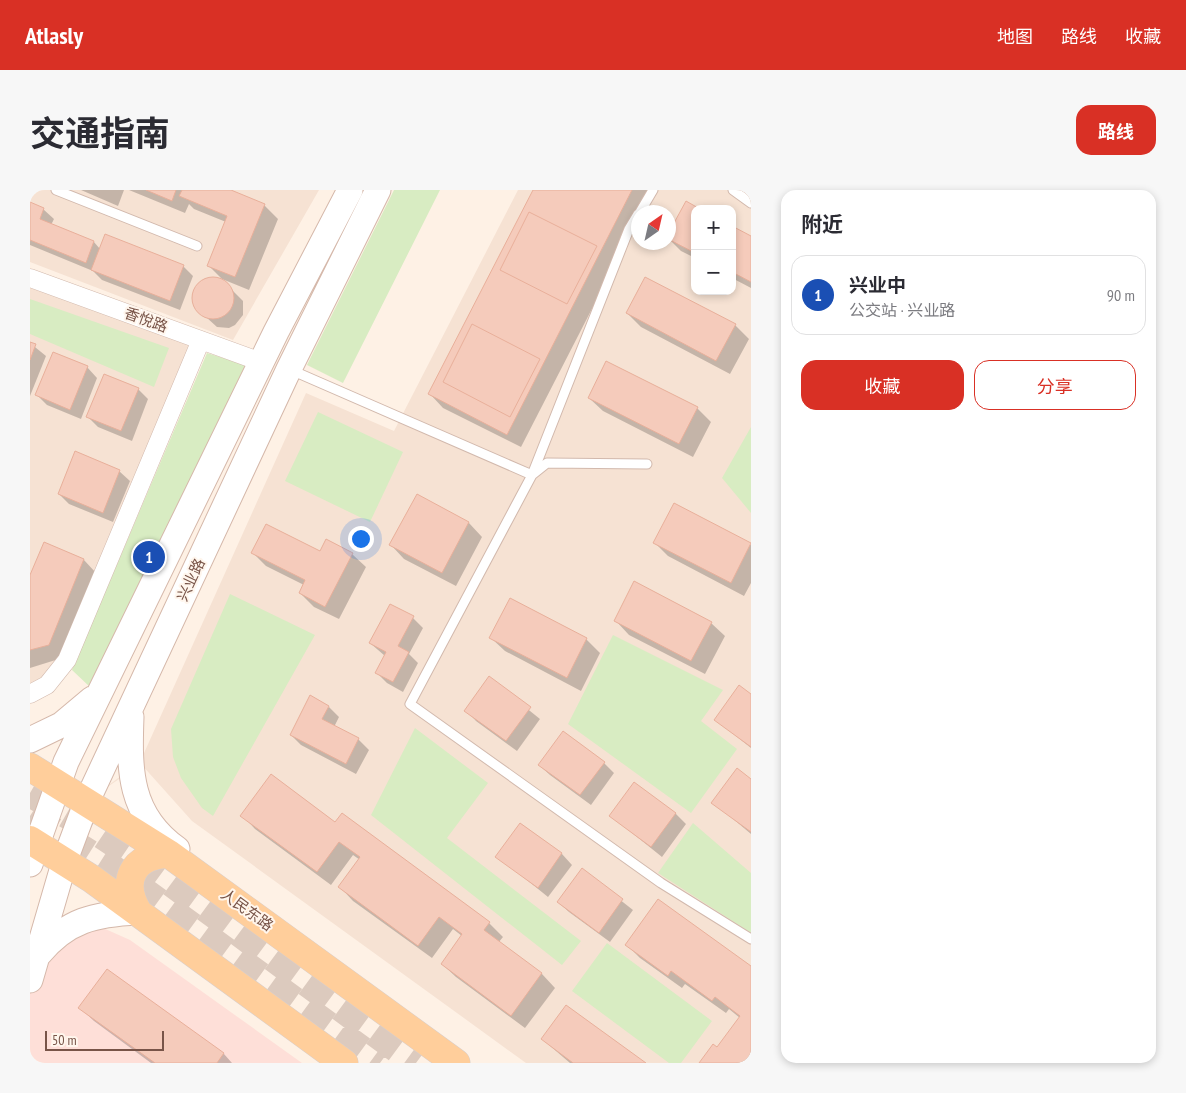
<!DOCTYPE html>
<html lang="zh">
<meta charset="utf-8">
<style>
:root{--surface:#fff;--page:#f7f7f7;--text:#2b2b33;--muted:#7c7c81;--line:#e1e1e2;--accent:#d93025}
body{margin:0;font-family:"PT Sans Narrow","Noto Sans SC",sans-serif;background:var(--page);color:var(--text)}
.controls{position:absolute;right:15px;top:15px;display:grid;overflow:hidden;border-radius:10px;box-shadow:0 2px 8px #0003}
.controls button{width:45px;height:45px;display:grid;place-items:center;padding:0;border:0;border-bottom:1px solid var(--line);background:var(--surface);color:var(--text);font:25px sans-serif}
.compass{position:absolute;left:601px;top:15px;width:45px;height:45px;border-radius:50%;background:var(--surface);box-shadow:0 2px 8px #0003;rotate:34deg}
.scale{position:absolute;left:15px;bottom:12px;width:119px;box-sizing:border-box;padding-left:5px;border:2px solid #785448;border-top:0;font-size:14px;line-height:18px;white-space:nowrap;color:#785448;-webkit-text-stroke:4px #fff6ed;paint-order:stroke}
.you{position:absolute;left:330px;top:348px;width:18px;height:18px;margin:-12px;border:4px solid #fff;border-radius:50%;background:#1a73e8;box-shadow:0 0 0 8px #1a73e833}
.badge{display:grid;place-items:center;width:32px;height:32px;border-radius:50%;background:var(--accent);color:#fff;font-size:16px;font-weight:700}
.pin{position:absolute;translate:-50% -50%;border:2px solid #fff;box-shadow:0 1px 5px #0006}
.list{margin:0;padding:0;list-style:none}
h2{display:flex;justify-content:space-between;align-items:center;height:65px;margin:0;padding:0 20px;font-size:21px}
h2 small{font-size:16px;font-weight:400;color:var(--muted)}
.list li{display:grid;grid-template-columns:32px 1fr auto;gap:15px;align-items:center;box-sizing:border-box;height:80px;margin:0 10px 10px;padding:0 10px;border:1px solid var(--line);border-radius:15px}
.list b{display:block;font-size:19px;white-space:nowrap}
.list p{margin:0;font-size:16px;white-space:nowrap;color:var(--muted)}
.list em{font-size:16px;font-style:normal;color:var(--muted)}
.actions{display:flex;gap:10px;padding:15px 20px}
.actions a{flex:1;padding:11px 0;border:1px solid var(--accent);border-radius:15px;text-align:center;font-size:18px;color:var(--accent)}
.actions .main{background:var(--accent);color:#fff}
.map{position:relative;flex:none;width:721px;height:873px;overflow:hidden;border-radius:15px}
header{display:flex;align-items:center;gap:30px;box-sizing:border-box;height:70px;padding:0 25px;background:var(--accent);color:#fff}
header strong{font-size:24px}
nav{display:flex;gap:28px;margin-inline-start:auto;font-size:18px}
.intro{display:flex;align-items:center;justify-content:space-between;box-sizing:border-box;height:120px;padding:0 30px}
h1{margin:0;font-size:35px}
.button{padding:12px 22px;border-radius:15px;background:var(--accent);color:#fff;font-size:18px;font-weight:700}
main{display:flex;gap:30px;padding:0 30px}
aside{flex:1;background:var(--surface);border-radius:15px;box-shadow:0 2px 8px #0003}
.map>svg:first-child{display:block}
.residential{fill:#f6e2d3;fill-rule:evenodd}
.commercial{fill:#fedfd8}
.green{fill:#d8ecc2}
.shadow{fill:#0003}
.building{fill:#f5cbbb;stroke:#e8af9a}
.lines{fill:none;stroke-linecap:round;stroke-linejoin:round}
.primary-tunnel{stroke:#dccabe;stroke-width:28;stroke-dasharray:28 14;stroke-linecap:butt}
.lane-casing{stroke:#d2b9ad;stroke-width:11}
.street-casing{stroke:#d2b9ad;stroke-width:19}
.secondary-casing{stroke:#d5b8aa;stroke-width:27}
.primary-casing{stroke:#d9cfcc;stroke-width:29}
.lane{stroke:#fff;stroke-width:9}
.street{stroke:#fff;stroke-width:18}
.secondary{stroke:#fff;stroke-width:25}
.primary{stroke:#ffce9b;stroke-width:28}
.labels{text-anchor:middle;stroke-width:4;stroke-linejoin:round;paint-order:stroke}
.street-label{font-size:15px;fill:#785448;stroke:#fff6ed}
</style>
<header>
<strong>Atlasly</strong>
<nav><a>地图</a><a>路线</a><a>收藏</a></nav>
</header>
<div class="intro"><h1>交通指南</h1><a class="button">路线</a></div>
<main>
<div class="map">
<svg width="721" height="873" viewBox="0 0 721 873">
<rect width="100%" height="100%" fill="#fef1e5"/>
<path class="residential" d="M0,0H289L203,150L0,72Z
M488,0H721V873H496L162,631L111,574L57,611L110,572L276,203L364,241ZM665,19H702V101H665ZM608,22H638V52H608Z
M0,88L171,150L37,469L0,499Z"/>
<path class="commercial" d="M55,730L100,750L272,873H0V791Z"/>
<path class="green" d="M364,0H410L313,193L277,175Z
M0,109L139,158L124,197L0,144Z
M177,163L219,176L61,498L42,480Z
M288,222L373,262L340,332L255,291Z
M721,237V323L692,288Z
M200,404L285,445L183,626L172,618L151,588L143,567L141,539Z
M583,445L693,500L671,531L707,559L661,623L538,534Z
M385,538L458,593L417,648L551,751L532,775L341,625Z
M663,633L721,683V743L628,683Z
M577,753L682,831L651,873H639L542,801Z"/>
<path class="shadow" d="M51,0H94L88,16Z
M99,0H197L235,16L248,29L219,100L192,89L178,75L196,32L164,19L159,14L155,23Z
M504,0H623L491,257L413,218L400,204Z
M656,13L665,19V68L651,61L638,48Z
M0,14L13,19L24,29L21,35L64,52L70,59L153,76L163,86L150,120L72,90L63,81L0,55Z
M702,37L721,47V98L702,88Z
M179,89L192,90L213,111V125L205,135L199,138L187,137L166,118L163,106L165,100L174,91Z
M597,123L705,135L719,149L700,184L611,137Z
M0,153L16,166L0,206Z
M57,177L67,188L51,229L17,215L7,205Z
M108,199L118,209L102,251L68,237L58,227Z
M559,208L667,218L681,232L663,267L573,221Z
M89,281L100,291L83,332L39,314L29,304Z
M387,306L439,333L452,347L426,396L374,369L361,355Z
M644,315L721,355V393L714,406L638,366L625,353Z
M14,354L54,370L67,384L32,468L0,478V388Z
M223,363L322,364L336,377L309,429L284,417L270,403L274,395L236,376Z
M480,410L556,449L570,463L551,501L475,461L461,448Z
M383,428L393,438L379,464L388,473L373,502L357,493L346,482L355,466L340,453Z
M586,431L681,433L695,446L675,484L599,445Z
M459,488L510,529L487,561L446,531L436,520Z
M721,505V558L686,530Z
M299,517L309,527L304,537L328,549L339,560L326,584L271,555L261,545Z
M574,573L584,583L561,615L520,585L509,575Z
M721,590V644L683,612Z
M604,594L646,624L656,634L632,667L581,626Z
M212,625L306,633L312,625L459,733L473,747L468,753L512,784L525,798L495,838L426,787L412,774L432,746L423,739L402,768L323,711L310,697L330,670L323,665L301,695L225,639Z
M491,634L532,664L542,675L518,707L467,666Z
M552,680L603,720L580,752L539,722L528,712Z
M597,755L721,777V873H671L688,859L710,828L699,819L696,823L655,794L652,798L610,768Z
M77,780L194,864L202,873H121L64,831L50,818Z
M512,849L613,873H540Z"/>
<path class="building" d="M116,0H146L142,11Z
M152,0H201L235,14L205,87L177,76L197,26L149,6Z
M503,0H602L477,245L398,204Z
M656,11L670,19H665V63L638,49V44Z
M0,12L14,18L10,29L64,51L56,73L0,50Z
M499,22L567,56L537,114L470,80Z
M702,36L721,46V92L702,82Z
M75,44L154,75L140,111L61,80Z
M615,87L706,134L686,171L596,123Z
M162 108a21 21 0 1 1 42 0a21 21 0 1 1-42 0Z
M442,134L510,169L480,227L413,192Z
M0,152L6,154L0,170Z
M23,162L58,176L40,220L5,205Z
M576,171L668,217L649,254L558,208Z
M74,184L109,198L91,241L56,227Z
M45,261L90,280L73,323L28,304Z
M387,304L439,332L412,383L359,355Z
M644,313L721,353L701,393L623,353Z
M236,334L290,361L296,349L323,363L295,417L269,403L275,390L221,363Z
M14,352L54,369L19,455L0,460V385Z
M604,391L682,432L661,471L584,431Z
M480,408L557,448L537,488L459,448Z
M360,414L384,426L368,456L379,462L363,492L345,483L356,462L339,453Z
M459,486L501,517L476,551L434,521Z
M709,495L721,504V557L684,530Z
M280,505L299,516L292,529L329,548L316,574L260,545Z
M533,541L575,572L550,605L508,575Z
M707,578L721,589V642L681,613Z
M241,584L305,632L312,623L460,732L454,740L512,783L481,826L411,774L432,744L409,727L388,756L308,697L330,667L309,652L287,682L210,626Z
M604,592L646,623L621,657L579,626Z
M490,633L532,663L508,698L465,667Z
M552,678L593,709L569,743L527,712Z
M628,709L721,776V869L718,873H669L683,854L687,857L710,826L685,807L682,811L641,781L638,786L595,755Z
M77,779L194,863L187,873H125L48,818Z
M536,815L616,873H543L511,849Z"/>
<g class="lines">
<path class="primary-tunnel" d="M0,603L72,645L124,680L386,873
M0,626L79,676L350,873"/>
<defs>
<path id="lane" d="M26,0L167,56
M703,0L721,13
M610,22L623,0
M261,180L502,285L599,39L608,24
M617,274L517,273L502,285L380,514L631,693L721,749"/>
<path id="street" d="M0,88L231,172
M0,504L17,495L37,470L171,150"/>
<path id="secondary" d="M101,527C99,580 99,625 147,659
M0,550L31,535L62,509
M0,674L36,572L246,142L320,0
M9,764C37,730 65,724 108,722
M0,790L35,670L57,611L259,179L348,0"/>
<path id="primary" d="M0,577L139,664L426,873
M0,650L62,689L314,873
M108,722C90,692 102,665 139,664"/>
</defs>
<use href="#lane" class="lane-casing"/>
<use href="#street" class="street-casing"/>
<use href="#secondary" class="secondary-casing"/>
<use href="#primary" class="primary-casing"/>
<use href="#lane" class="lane"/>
<use href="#street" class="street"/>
<use href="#secondary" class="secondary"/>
<use href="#primary" class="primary"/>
</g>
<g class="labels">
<g class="street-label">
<text transform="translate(116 130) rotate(20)" y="5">香悅路</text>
<text transform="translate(161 390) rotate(-65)" y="5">兴业路</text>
<text transform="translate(217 720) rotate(36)" y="5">人民东路</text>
</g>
</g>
</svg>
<div class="controls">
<button>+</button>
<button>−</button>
</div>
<svg class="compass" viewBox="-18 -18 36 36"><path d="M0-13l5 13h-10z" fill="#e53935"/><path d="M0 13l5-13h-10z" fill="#7c7c81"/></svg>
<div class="scale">50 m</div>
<div class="you"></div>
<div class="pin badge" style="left:119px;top:367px;background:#1a4fb4">1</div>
</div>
<aside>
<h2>附近<small></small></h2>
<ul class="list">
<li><span class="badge" style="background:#1a4fb4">1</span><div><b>兴业中</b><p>公交站 · 兴业路</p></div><em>90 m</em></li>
</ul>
<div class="actions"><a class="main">收藏</a><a>分享</a></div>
</aside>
</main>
